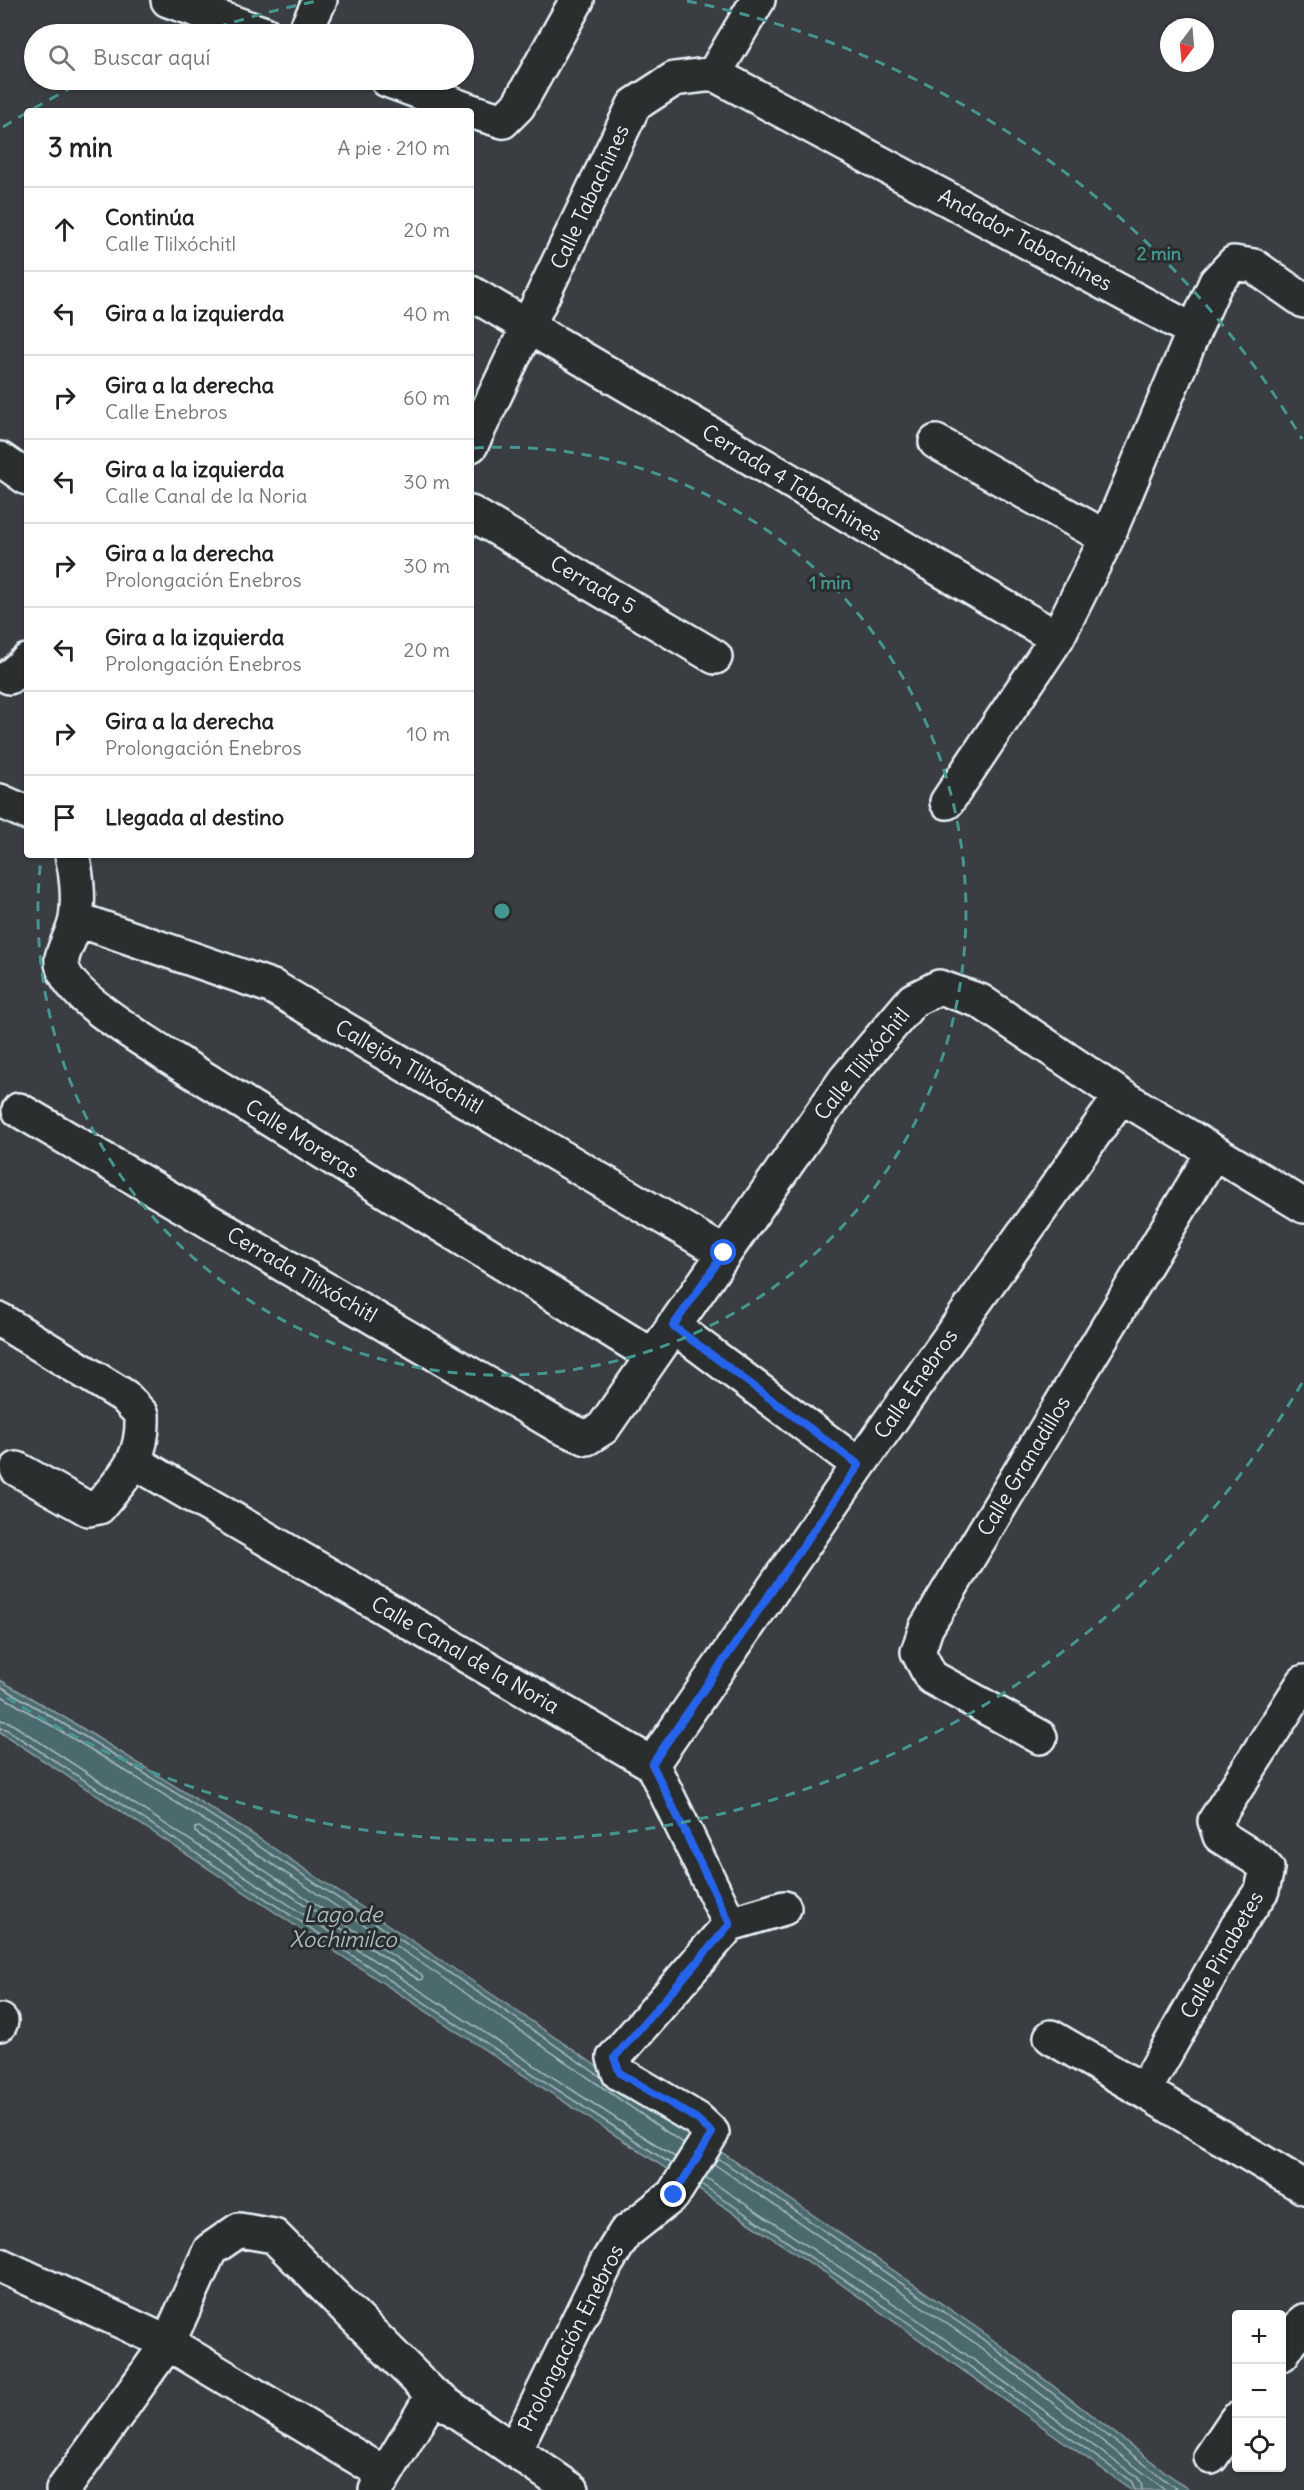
<!DOCTYPE html>
<html lang="es">
<meta charset="utf-8">
<style>
:root{--surface:#fff;--page:#f6f6f6;--text:#222;--muted:#767676;--line:#e0e0e0}
body{margin:0;font-family:Delius,sans-serif;background:var(--page);color:var(--text)}
.controls{position:absolute;right:18px;bottom:18px;display:grid;overflow:hidden;border-radius:6px;box-shadow:0 2px 4px #0004}
.controls button{width:54px;height:54px;display:grid;place-items:center;padding:0;border:0;border-bottom:2px solid var(--line);background:var(--surface);color:var(--text);font:30px sans-serif}
.compass{position:absolute;left:1160px;top:18px;width:54px;height:54px;border-radius:50%;background:var(--surface);box-shadow:0 2px 4px #0004;rotate:196deg}
.stop{position:absolute;width:18px;height:18px;margin:-14px;border:4px solid #2563eb;border-radius:50%;background:#fff}
.stop.end{background:#2563eb;border-color:#fff;box-shadow:0 2px 6px #0008}
.list{margin:0;padding:0;list-style:none}
h2{display:flex;justify-content:space-between;align-items:center;height:78px;margin:0;padding:0 24px;font-size:26px}
h2 small{font-size:20px;font-weight:400;color:var(--muted)}
.list li{display:grid;grid-template-columns:39px 1fr auto;gap:18px;align-items:center;box-sizing:border-box;height:84px;padding:0 24px;border-top:2px solid var(--line)}
.list b{display:block;font-size:22px;white-space:nowrap}
.list p{margin:0;font-size:20px;white-space:nowrap;color:var(--muted)}
.list em{font-size:20px;font-style:normal;color:var(--muted)}
.icon{flex:none;width:33px;height:33px;fill:none;stroke:currentColor;stroke-width:2;stroke-linecap:round;stroke-linejoin:round}
.map{position:relative;flex:none;width:1304px;height:2490px;overflow:hidden}
.search{position:absolute;background:var(--surface);box-shadow:0 2px 4px #0004;left:24px;top:24px;width:450px;height:66px;display:flex;align-items:center;gap:15px;box-sizing:border-box;padding:0 21px;border-radius:33px;color:var(--muted);font-size:22px}
.panel{position:absolute;background:var(--surface);box-shadow:0 2px 4px #0004;left:24px;top:108px;width:450px;height:750px;border-radius:6px}
.map>svg:first-child{display:block}
.water{fill:#4c6a6e;stroke:#8aa0a5;stroke-width:1.5}
.lines{fill:none;stroke-linecap:round;stroke-linejoin:round}
.shore{stroke:#aabbc1;stroke-width:1.5}
.street-casing{stroke:#e8f1f8;stroke-width:38}
.street{stroke:#2a2d2e;stroke-width:33}
.route{stroke:#2563eb;stroke-width:8}
.ring{fill:none;stroke:#459590;stroke-width:3;stroke-dasharray:10 8}
.labels{text-anchor:middle;stroke-width:6;stroke-linejoin:round;paint-order:stroke}
.street-label{font-size:21px;fill:#e8f1f8;stroke:#2a2d2e}
.water-label{font-size:22px;font-style:italic;fill:#aabbc1;stroke:#2a2d2e}
.centre{fill:#459590;stroke:#2a2d2e;stroke-width:3}
.ring-label{font-size:18px;text-anchor:middle;font-weight:bold;fill:#459590;stroke:#2a2d2e;stroke-width:6;stroke-linejoin:round;paint-order:stroke}
</style>
<div class="map">
<svg width="1304" height="2490" viewBox="0 0 1304 2490">
<rect width="100%" height="100%" fill="#3a3e43"/>
<filter id="ink" filterUnits="userSpaceOnUse"><feTurbulence type="fractalNoise" baseFrequency=".0167" numOctaves="2"/><feDisplacementMap in="SourceGraphic" scale="12" xChannelSelector="R" yChannelSelector="G"/><feConvolveMatrix kernelMatrix="1 2 1 2 8 2 1 2 1" color-interpolation-filters="sRGB"/></filter>
<g filter="url(#ink)">
<path class="water" d="M0,1680L72,1722L252,1834L499,1999L980,2330L1189,2490H1132L824,2272L0,1732Z"/>
<g class="lines">
<path class="shore" d="M0,1686C206,1807 405,1941 601,2077
M0,1695C235,1833 460,1988 684,2144
M0,1720L9,1722L675,2157
M0,1728L6,1729L671,2164
M199,1827L422,1975L423,1979L419,1980L195,1832V1828Z
M718,2158L977,2335L1178,2490
M714,2164L972,2341L1166,2490
M705,2177L918,2320L1137,2477L1141,2482L1142,2490
M701,2184L913,2326L1132,2482L1135,2490"/>
<defs>
<path id="street" d="M168,0L265,34
M304,34L320,0
M714,74L1194,331L1216,282L1234,263L1254,266L1304,301
M387,80L471,111
M471,111L503,121L518,106L577,0
M471,293L1057,638
M936,442L1107,538
M471,445L634,105L674,79L714,74L758,0
M0,459L27,478
M471,513L715,657
M9,677L27,661
M0,801L27,813
M947,802L1057,638L1107,538L1194,331
M72,855C77,874 79,899 76,919C74,932 65,945 62,958C57,991 142,1038 166,1055L653,1356
M76,919L273,987L724,1253
M19,1110L559,1426L587,1438L603,1428L845,1080L913,1000L939,987L980,1001L1121,1096L1304,1206
M0,1320L124,1396L142,1415C144,1459 125,1475 99,1507L88,1509L17,1469
M673,1326L859,1465
M135,1462L652,1764L730,1924L784,1908
M1304,1682L1215,1821L1220,1836L1258,1860L1267,1869L1262,1890L1237,1927L1144,2091L1304,2187
M1040,1737L931,1677L918,1652L926,1628L1213,1153
M652,1764L859,1465L1121,1096
M0,2024L1,2021
M1051,2037L1144,2091
M0,2265L168,2343L385,2474
M1282,2354L1304,2321
M515,2449L606,2264L625,2233L673,2195L712,2133L697,2119L619,2073L614,2058L730,1924
M1211,2457L1236,2420
M63,2490L168,2343L210,2250L239,2230L274,2236L433,2395L572,2490
M376,2490L433,2395"/>
</defs>
<use href="#street" class="street-casing"/>
<use href="#street" class="street"/>
</g>
</g>
<g class="lines" filter="url(#ink)">
<path class="route" d="M674,2195L712,2133L697,2119L620,2073L614,2058L730,1924L652,1764L859,1465L673,1326L724,1253"/>
</g>
<g class="ring">
<path d="M474 448A464 464 0 1 1 41 858"/>
<path d="M1302 1383A929 929 0 0 1 3 1695M3 127A929 929 0 0 1 87 80M200 33A929 929 0 0 1 317 1M687 1A929 929 0 0 1 1302 439"/>
</g>
<g class="labels">
<g class="street-label">
<text transform="translate(590 197) rotate(-65)" y="7">Calle Tabachines</text>
<text transform="translate(1025 240) rotate(28)" y="7">Andador Tabachines</text>
<text transform="translate(792 483) rotate(31)" y="7">Cerrada 4 Tabachines</text>
<text transform="translate(593 585) rotate(30)" y="7">Cerrada 5</text>
<text transform="translate(862 1064) rotate(-51)" y="7">Calle Tlilxóchitl</text>
<text transform="translate(409 1067) rotate(30)" y="7">Callejón Tlilxóchitl</text>
<text transform="translate(302 1139) rotate(32)" y="7">Calle Moreras</text>
<text transform="translate(302 1275) rotate(30)" y="7">Cerrada Tlilxóchitl</text>
<text transform="translate(916 1384) rotate(-55)" y="7">Calle Enebros</text>
<text transform="translate(1024 1466) rotate(-59)" y="7">Calle Granadillos</text>
<text transform="translate(465 1655) rotate(30)" y="7">Calle Canal de la Noria</text>
<text transform="translate(1222 1955) rotate(-60)" y="7">Calle Pinabetes</text>
<text transform="translate(571 2338) rotate(-63)" y="7">Prolongación Enebros</text>
</g>
<g class="water-label">
<text x="343" y="1922">Lago de<tspan x="343" dy="25">Xochimilco</tspan></text>
</g>
</g>
<circle cx="502" cy="911" r="9" class="centre"/>
<g class="ring-label">
<text x="1159" y="260">2 min</text>
<text x="830" y="589">1 min</text>
</g>
</svg>
<div class="controls">
<button>+</button>
<button>−</button>
<button><svg class="icon" aria-label="locate" viewBox="0 0 24 24"><circle cx="12" cy="12" r="6"/><path d="M12 2v4M12 18v4M2 12h4M18 12h4"/></svg></button>
</div>
<svg class="compass" viewBox="-18 -18 36 36"><path d="M0-13l5 13h-10z" fill="#e53935"/><path d="M0 13l5-13h-10z" fill="#767676"/></svg>
<div class="stop" style="left:724px;top:1253px"></div>
<div class="stop end" style="left:674px;top:2195px"></div>
<div class="search"><svg class="icon" aria-label="search" viewBox="0 0 24 24"><circle cx="10" cy="10" r="6"/><path d="M15 15l6 6"/></svg>Buscar aquí</div>
<section class="panel">
<h2>3 min<small>A pie · 210 m</small></h2>
<ul class="list">
<li><svg class="icon" aria-label="ahead" viewBox="0 0 24 24"><path d="M12 20V5M6 11l6-6 6 6"/></svg><div><b>Continúa</b><p>Calle Tlilxóchitl</p></div><em>20 m</em></li>
<li><svg class="icon" aria-label="left" viewBox="0 0 24 24"><path d="M17 20v-9H6M10 6l-5 5 5 5"/></svg><div><b>Gira a la izquierda</b></div><em>40 m</em></li>
<li><svg class="icon" aria-label="right" viewBox="0 0 24 24"><path d="M7 20v-9h11M14 6l5 5-5 5"/></svg><div><b>Gira a la derecha</b><p>Calle Enebros</p></div><em>60 m</em></li>
<li><svg class="icon" aria-label="left" viewBox="0 0 24 24"><path d="M17 20v-9H6M10 6l-5 5 5 5"/></svg><div><b>Gira a la izquierda</b><p>Calle Canal de la Noria</p></div><em>30 m</em></li>
<li><svg class="icon" aria-label="right" viewBox="0 0 24 24"><path d="M7 20v-9h11M14 6l5 5-5 5"/></svg><div><b>Gira a la derecha</b><p>Prolongación Enebros</p></div><em>30 m</em></li>
<li><svg class="icon" aria-label="left" viewBox="0 0 24 24"><path d="M17 20v-9H6M10 6l-5 5 5 5"/></svg><div><b>Gira a la izquierda</b><p>Prolongación Enebros</p></div><em>20 m</em></li>
<li><svg class="icon" aria-label="right" viewBox="0 0 24 24"><path d="M7 20v-9h11M14 6l5 5-5 5"/></svg><div><b>Gira a la derecha</b><p>Prolongación Enebros</p></div><em>10 m</em></li>
<li><svg class="icon" aria-label="arrive" viewBox="0 0 24 24"><path d="M6 21V4h12l-3 4 3 4H6"/></svg><div><b>Llegada al destino</b></div></li>
</ul>
</section>
</div>
